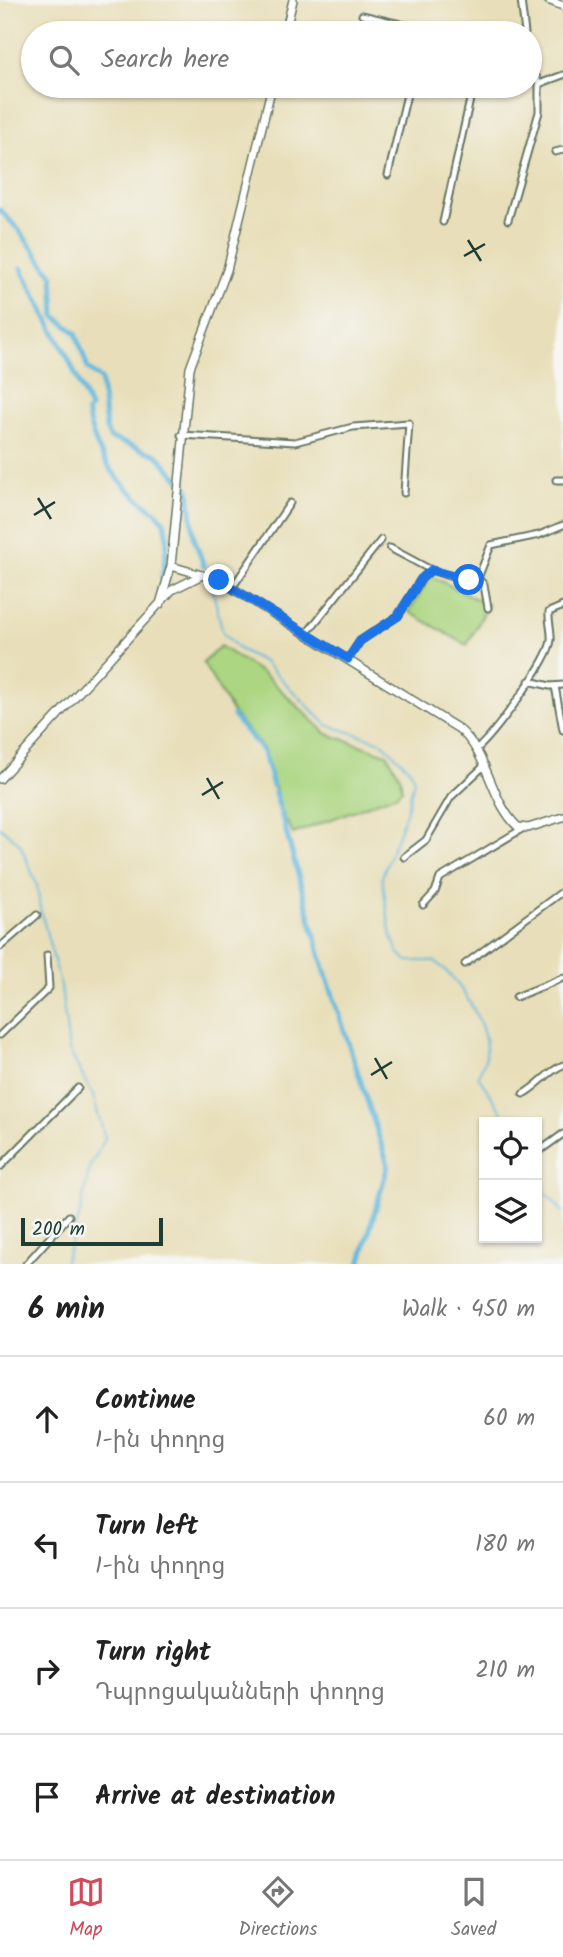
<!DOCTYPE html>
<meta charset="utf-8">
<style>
:root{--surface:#fff;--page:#f2f2f2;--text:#222;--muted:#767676;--line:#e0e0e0;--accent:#d1495b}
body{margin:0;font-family:Kalam,"Noto Sans Armenian",sans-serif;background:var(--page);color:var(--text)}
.controls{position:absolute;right:21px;bottom:21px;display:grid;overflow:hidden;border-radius:0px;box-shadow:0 2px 5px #0004}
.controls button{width:63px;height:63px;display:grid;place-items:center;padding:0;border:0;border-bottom:2px solid var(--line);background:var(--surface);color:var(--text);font:35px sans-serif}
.scale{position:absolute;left:21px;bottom:18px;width:142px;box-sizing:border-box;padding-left:7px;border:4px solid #1f3d34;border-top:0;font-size:19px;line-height:24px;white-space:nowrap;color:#1f3d34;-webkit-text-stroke:5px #f6f6f2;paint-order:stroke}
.stop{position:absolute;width:21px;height:21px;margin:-16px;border:5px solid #1a73e8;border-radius:50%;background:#fff}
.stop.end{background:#1a73e8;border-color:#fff;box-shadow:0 2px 7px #0008}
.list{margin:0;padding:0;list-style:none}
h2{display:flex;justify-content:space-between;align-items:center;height:91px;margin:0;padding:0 28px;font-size:30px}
h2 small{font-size:23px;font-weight:400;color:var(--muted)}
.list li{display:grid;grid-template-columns:46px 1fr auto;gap:21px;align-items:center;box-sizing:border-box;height:126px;padding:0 28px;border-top:2px solid var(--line)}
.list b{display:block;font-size:26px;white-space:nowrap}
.list p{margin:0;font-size:23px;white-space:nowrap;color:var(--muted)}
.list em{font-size:23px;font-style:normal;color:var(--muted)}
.icon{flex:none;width:38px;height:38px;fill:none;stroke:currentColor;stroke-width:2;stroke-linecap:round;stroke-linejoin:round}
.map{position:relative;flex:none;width:563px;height:1264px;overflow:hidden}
.search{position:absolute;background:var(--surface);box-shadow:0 2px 5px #0004;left:21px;right:21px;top:21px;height:77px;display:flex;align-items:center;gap:18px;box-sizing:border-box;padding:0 24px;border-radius:38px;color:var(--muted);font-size:26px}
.sheet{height:595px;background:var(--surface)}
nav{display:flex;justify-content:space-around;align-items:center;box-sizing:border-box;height:98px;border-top:2px solid var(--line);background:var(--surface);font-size:19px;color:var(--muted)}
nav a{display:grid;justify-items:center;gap:4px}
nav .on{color:var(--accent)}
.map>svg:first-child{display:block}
.green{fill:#acd681;stroke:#668a5a;stroke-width:2}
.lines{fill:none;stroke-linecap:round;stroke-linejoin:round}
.stream{stroke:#60b8dd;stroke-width:2}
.canal{stroke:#60b8dd;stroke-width:5}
.minor-casing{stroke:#657663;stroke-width:9}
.secondary-casing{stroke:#657663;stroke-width:10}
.minor{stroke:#fff;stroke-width:5}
.secondary{stroke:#fff;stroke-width:7}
.route{stroke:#1a73e8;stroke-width:9}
.ticks{fill:none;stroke:#1f3d34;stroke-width:2.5}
</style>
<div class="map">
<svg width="563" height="1264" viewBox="0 0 563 1264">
<rect width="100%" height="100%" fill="#f6f6f2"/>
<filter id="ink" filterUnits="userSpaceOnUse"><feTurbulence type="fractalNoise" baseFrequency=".0143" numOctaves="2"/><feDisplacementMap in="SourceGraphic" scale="14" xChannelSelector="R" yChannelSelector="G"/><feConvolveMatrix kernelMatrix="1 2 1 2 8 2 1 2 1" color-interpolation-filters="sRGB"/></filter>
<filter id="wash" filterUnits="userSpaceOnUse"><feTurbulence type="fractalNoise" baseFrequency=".00686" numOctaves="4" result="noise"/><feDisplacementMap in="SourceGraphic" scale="28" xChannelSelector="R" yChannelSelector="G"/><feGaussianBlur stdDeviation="1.57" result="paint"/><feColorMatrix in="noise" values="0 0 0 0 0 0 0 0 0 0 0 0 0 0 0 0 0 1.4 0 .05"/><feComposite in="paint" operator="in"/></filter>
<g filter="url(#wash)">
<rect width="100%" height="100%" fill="#e8dfba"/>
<path class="green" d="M431,576L488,605L467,645L409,612Z
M220,646L265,675L327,734L387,754L400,776L402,789L397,794L293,834L282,812L264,750L232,712L203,663Z"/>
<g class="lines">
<path class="stream" d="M211,584L223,633L239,649L264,662L327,725L382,742L411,771L414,780L406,813L382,877L390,931L398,953L408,961H435C459,980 488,1023 486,1055C485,1062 480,1070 478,1076L508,1122
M0,827L20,844L37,885L40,908L61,987L69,1050L93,1096L105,1139L90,1166L78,1222L64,1264
M537,1183L563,1212"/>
<path class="canal" d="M0,210L18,229L53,276L55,316L76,333L88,369L101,379L106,429L110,438L157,455L189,490L194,538L204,566
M21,268L69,360L90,408
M87,412C93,447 111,476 138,498C148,507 159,512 165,524C170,538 164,563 162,578
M233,716L264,753L273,786
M275,792L324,968L388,1165L360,1264"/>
</g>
</g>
<g filter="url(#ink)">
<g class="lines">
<defs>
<path id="minor" d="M521,0L525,33
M362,15L438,33
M539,84L563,75
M555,152L563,150
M388,175L409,86
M508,220L539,112V84L530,61
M443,222L473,86
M181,435L295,442L353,427L409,423L404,493
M556,480H563
M390,548L431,570
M478,578L484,585L488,608
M232,588L290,503
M307,633L381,540
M348,659L360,641L398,616L421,579L431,570L458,579L478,578L491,545L539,535L563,525
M529,681L550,686L563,685
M555,686L563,730
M477,749C494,734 549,661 551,640C552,631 548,621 549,612L563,606
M404,857L426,840L451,797L485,765
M423,905L435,892L440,878L522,829
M0,947L37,915
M465,964L563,891
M516,997L563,978
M0,1035L49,988L47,955
M523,1094C539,1085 547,1072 563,1065
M538,1152L563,1134
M0,1167L78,1088
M26,1264L69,1216"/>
<path id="secondary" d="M548,0L563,6
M285,33L293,0
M171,566L219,580L459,729C489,754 490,801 518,827L528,828L563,817
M160,604L171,566L190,368L227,270L272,86
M0,779L172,590L202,575"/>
</defs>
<use href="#minor" class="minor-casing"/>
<use href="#secondary" class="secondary-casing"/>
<use href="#minor" class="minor"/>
<use href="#secondary" class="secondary"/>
</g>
</g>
<g class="lines" filter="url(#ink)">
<path class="route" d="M219,580L348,659L360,641L398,616L421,579L431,570L469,580"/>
</g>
<path class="ticks" d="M468,240L481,261M464,256L485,244M38,498L51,519M34,515L55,502M207,778L219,799M202,795L223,782M375,1058L387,1079M371,1075L392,1062"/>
</svg>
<div class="controls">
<button><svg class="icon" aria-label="locate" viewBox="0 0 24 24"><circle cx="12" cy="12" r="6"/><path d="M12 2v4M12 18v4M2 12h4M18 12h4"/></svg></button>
<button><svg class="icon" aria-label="layers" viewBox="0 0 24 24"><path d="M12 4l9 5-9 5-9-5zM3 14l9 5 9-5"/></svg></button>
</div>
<div class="scale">200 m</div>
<div class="stop" style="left:469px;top:580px"></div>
<div class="stop end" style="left:219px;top:580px"></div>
<div class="search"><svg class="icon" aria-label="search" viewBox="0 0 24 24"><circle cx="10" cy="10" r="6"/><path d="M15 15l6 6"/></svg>Search here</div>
</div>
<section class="sheet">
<h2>6 min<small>Walk · 450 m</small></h2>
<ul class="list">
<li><svg class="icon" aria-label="ahead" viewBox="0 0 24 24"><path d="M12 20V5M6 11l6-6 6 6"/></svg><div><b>Continue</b><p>1-ին փողոց</p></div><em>60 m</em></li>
<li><svg class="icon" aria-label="left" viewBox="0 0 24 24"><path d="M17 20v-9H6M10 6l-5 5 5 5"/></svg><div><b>Turn left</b><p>1-ին փողոց</p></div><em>180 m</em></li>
<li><svg class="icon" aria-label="right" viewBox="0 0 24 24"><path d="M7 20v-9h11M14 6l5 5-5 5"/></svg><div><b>Turn right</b><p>Դպրոցականների փողոց</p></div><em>210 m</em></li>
<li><svg class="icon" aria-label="arrive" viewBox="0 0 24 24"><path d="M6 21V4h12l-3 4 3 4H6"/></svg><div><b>Arrive at destination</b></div></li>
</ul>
</section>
<nav>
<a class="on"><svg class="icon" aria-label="map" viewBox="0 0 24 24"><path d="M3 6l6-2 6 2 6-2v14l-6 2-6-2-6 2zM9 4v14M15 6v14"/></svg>Map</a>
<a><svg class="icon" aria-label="directions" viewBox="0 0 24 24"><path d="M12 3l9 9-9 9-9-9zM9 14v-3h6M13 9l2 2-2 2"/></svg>Directions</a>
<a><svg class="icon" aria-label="saved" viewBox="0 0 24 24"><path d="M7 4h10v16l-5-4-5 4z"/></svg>Saved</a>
</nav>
